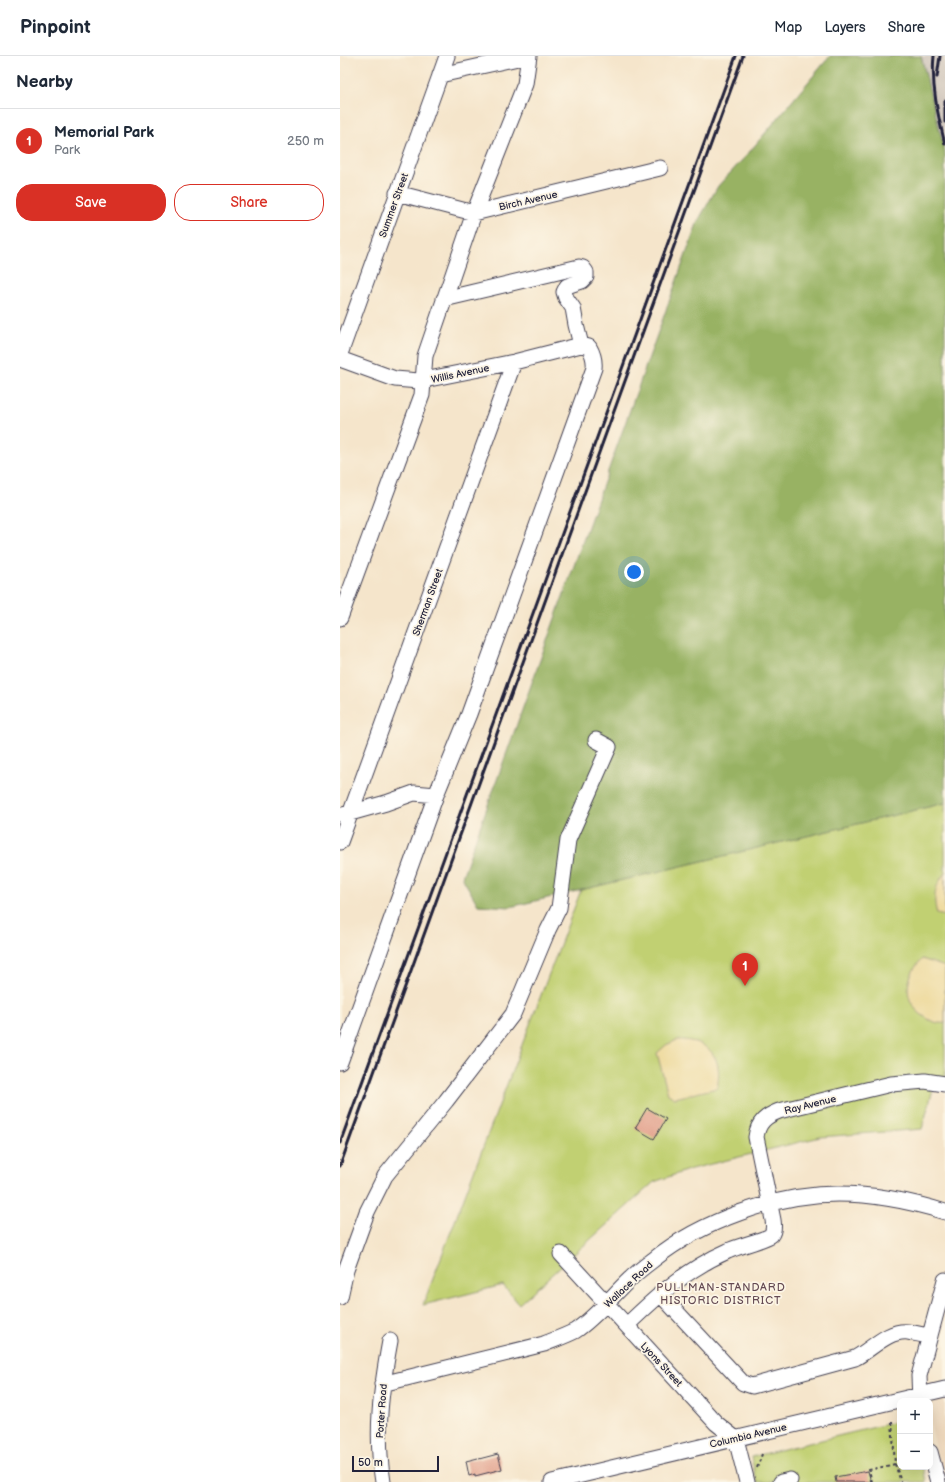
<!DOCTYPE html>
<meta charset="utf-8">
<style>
:root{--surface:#fff;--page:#f6f6f7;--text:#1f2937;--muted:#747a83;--line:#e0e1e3;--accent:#d93025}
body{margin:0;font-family:"Balsamiq Sans",sans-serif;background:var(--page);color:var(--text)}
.controls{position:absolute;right:12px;bottom:12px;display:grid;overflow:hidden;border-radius:8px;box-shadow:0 4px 16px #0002}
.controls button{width:36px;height:36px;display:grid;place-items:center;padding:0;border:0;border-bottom:1px solid var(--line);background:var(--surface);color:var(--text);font:20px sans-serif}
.scale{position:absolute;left:12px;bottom:10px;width:87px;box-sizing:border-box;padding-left:4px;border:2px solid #22223b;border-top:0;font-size:11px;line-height:14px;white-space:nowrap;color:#22223b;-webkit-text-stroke:3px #fcf5e5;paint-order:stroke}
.you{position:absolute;left:294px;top:516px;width:14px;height:14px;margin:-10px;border:3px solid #fff;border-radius:50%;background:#1a73e8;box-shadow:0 0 0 6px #1a73e833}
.badge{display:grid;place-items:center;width:26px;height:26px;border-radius:50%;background:var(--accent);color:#fff;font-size:13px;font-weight:700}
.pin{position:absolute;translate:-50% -33px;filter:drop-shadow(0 1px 2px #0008)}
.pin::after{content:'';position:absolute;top:21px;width:14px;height:12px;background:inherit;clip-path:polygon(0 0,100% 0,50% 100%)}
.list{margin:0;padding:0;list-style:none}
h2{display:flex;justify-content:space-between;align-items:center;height:52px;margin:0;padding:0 16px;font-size:17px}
h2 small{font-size:13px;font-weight:400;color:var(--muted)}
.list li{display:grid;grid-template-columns:26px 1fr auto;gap:12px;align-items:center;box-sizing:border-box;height:64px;padding:0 16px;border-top:1px solid var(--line)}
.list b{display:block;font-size:15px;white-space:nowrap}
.list p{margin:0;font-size:13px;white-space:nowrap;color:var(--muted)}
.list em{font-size:13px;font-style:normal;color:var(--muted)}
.actions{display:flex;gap:8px;padding:12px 16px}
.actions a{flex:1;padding:9px 0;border:1px solid var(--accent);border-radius:16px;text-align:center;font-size:14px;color:var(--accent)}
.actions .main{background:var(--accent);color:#fff}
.map{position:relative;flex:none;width:605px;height:1426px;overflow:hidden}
header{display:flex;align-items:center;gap:24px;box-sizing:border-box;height:56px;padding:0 20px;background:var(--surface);border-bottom:1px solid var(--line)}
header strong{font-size:19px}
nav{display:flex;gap:22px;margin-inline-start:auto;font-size:14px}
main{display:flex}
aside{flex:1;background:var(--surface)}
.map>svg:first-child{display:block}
.built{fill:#edd7bb}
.industrial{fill:#ccc2b9}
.green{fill:#c1d072;stroke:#727956}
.forest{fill:#98b264;stroke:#5d6a50}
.sand{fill:#eeda9e;stroke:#887e6c}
.building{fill:#df947f}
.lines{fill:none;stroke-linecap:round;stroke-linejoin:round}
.minor-casing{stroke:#423f51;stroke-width:17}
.path{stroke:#423f51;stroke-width:2;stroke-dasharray:3 3;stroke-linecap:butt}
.minor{stroke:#fff;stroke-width:15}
.rail{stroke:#22223b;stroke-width:3}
.labels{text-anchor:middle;stroke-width:3.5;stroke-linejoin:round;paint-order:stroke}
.street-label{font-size:10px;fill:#22223b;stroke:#fcf5e5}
.neighbourhood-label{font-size:11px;letter-spacing:1px;fill:#644a53;stroke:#fcf5e5}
</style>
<header>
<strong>Pinpoint</strong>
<nav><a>Map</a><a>Layers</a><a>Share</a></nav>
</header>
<main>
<aside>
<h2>Nearby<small></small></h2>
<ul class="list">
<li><span class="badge">1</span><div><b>Memorial Park</b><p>Park</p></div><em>250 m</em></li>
</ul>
<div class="actions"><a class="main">Save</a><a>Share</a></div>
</aside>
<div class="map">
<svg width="605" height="1426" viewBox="0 0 605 1426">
<rect width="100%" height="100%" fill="#fcf5e5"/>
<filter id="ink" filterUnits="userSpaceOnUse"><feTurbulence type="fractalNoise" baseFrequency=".025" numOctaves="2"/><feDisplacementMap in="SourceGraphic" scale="8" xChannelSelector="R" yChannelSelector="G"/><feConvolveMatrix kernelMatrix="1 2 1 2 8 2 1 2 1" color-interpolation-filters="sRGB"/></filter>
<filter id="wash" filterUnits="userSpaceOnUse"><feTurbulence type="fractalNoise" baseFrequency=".012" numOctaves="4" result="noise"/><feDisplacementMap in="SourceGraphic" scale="16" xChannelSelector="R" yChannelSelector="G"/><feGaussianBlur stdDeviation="0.9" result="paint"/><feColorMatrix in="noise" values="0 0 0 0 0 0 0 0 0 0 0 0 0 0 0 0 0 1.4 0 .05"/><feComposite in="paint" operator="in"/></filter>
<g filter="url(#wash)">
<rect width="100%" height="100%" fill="#f5e5cb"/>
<path class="built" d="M605,1335V1421L603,1422L590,1367V1345H585Z"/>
<path class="industrial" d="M581,0H605V96L580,1Z"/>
<path class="green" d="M605,747V1028L595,1026L582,1073L480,1081L351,1113L314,1126L179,1248L163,1229L83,1249L241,834Z
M560,1365V1411H583L586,1426H417L411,1401Z"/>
<path class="forest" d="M490,0H581L605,96V747L170,851L138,849L122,821L358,165L378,130L406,100Z"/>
<path class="sand" d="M605,817V860L597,858C593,843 594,830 605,817Z
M582,903L605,911V967C598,968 590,965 585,961C561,946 565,920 582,903Z
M337,984C368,983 384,1001 377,1032L335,1042L328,1038L317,997L326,989Z"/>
<g id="blocks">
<path class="building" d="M307,1052L326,1063L314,1083L295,1072Z
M158,1398L162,1413L135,1420V1418L129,1420L126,1405L138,1402L139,1403Z
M528,1415L531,1426H496L495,1421Z"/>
</g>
</g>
<g filter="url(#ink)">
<use href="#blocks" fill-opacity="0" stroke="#423f51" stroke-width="1"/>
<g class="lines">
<defs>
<path id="minor" d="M100,19L187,0
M57,137L134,157L320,112
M104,243L239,211L243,212L246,216V221L242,225L227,230L224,236L226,242L233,252L236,269L241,289
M0,298L107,0
M0,303L55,323L79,325L174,306L241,289L249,291C253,298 255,304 254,312L129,658L96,739L0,1006
M0,562L82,339L85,300L134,157L185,28L189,0
M3,759L46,747L74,737L96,739
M0,786L174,306
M221,1198L376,1367L396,1383L407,1426
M320,1238L403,1327L412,1330L515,1302C531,1294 547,1274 568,1276C575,1277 582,1279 590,1280
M0,1241L6,1214L27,1156L45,1120L106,1045L173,958L208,874L219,852L228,784L269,691L256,684
M287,1269C318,1239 347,1213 388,1195C396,1191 427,1183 431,1179C434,1175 434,1170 433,1164L416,1081C418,1066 426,1060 439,1055L551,1028L585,1025L605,1028
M42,1328L204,1288C214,1284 225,1280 235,1275C256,1261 272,1240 290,1223C297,1216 305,1210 313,1204C361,1165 437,1138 498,1138C535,1138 570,1145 605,1156
M580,1345L579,1320L605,1224
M590,1396L598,1426
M43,1426C35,1376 41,1334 50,1285
M212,1426L605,1333
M441,1426L450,1424"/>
</defs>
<use href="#minor" class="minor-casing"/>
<path class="path" d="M552,1366L555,1408L561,1426
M417,1412L422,1398
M532,1426L529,1414L555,1408"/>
<use href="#minor" class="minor"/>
<path class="rail" d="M594,0C591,29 598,60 605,88
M597,21L600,0
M605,45V66
M0,1087L396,0
M0,1110L403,0"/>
</g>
</g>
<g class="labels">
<g class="street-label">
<text transform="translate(188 144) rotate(-13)" y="4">Birch Avenue</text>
<text transform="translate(53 149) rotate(-70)" y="4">Summer Street</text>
<text transform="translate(120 317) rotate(-12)" y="4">Willis Avenue</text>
<text transform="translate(87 546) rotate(-70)" y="4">Sherman Street</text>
<text transform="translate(470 1048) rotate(-14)" y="4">Ray Avenue</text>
<text transform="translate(288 1228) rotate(-43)" y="4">Wallace Road</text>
<text transform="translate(322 1308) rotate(47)" y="4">Lyons Street</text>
<text transform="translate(41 1355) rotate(-86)" y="4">Porter Road</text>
<text transform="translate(408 1379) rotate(-13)" y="4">Columbia Avenue</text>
</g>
<g class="neighbourhood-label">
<text x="381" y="1235">PULLMAN-STANDARD<tspan x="381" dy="13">HISTORIC DISTRICT</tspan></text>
</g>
</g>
</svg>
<div class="controls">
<button>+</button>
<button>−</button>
</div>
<div class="scale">50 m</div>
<div class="you"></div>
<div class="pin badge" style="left:405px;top:930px">1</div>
</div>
</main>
